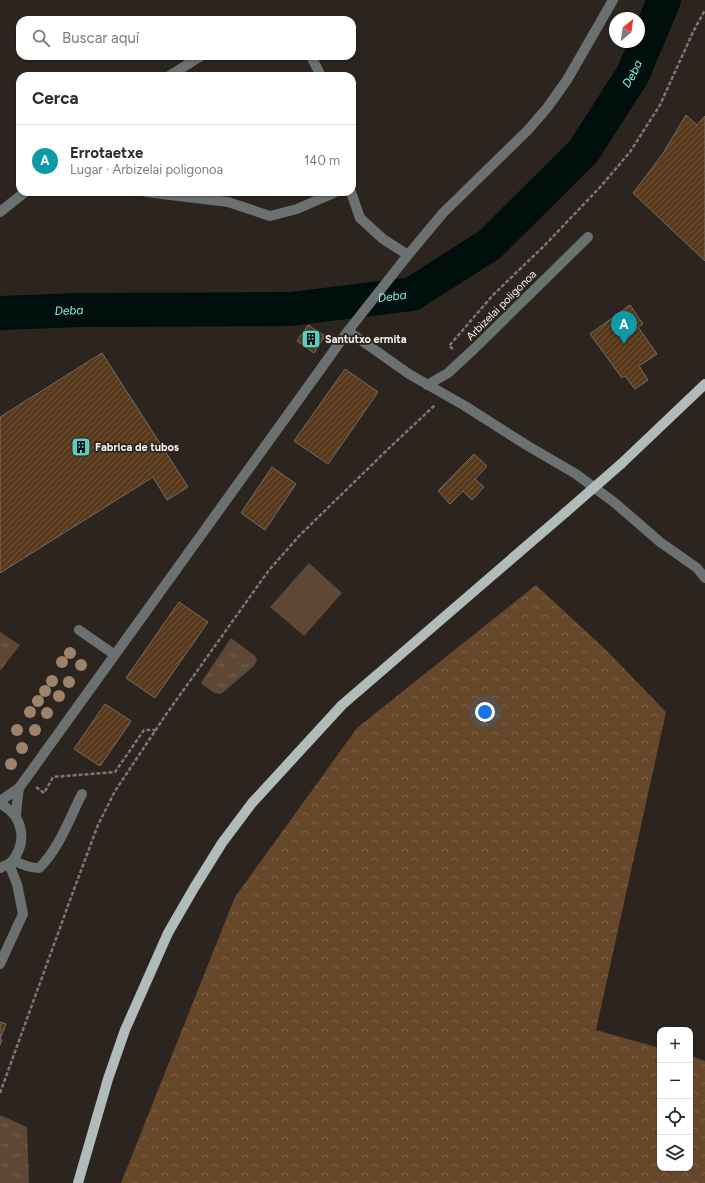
<!DOCTYPE html>
<html lang="es">
<meta charset="utf-8">
<style>
:root{--surface:#fff;--page:#f7f7f7;--text:#2b2b33;--muted:#7c7c81;--line:#e1e1e2;--accent:#3f7472}
body{margin:0;font-family:Figtree,sans-serif;background:var(--page);color:var(--text)}
.controls{position:absolute;right:12px;bottom:12px;display:grid;overflow:hidden;border-radius:8px;box-shadow:0 1px 3px #0004}
.controls button{width:36px;height:36px;display:grid;place-items:center;padding:0;border:0;border-bottom:1px solid var(--line);background:var(--surface);color:var(--text);font:20px sans-serif}
.compass{position:absolute;left:609px;top:12px;width:36px;height:36px;border-radius:50%;background:var(--surface);box-shadow:0 1px 3px #0004;rotate:29deg}
.you{position:absolute;left:485px;top:712px;width:14px;height:14px;margin:-10px;border:3px solid #fff;border-radius:50%;background:#1a73e8;box-shadow:0 0 0 6px #1a73e833}
.badge{display:grid;place-items:center;width:26px;height:26px;border-radius:50%;background:var(--accent);color:#fff;font-size:13px;font-weight:700}
.pin{position:absolute;translate:-50% -33px;filter:drop-shadow(0 1px 2px #0008)}
.pin::after{content:'';position:absolute;top:21px;width:14px;height:12px;background:inherit;clip-path:polygon(0 0,100% 0,50% 100%)}
.list{margin:0;padding:0;list-style:none}
h2{display:flex;justify-content:space-between;align-items:center;height:52px;margin:0;padding:0 16px;font-size:17px}
h2 small{font-size:13px;font-weight:400;color:var(--muted)}
.list li{display:grid;grid-template-columns:26px 1fr auto;gap:12px;align-items:center;box-sizing:border-box;height:72px;padding:0 16px;border-top:1px solid var(--line)}
.list b{display:block;font-size:15px;white-space:nowrap}
.list p{margin:0;font-size:13px;white-space:nowrap;color:var(--muted)}
.list em{font-size:13px;font-style:normal;color:var(--muted)}
.icon{flex:none;width:22px;height:22px;fill:none;stroke:currentColor;stroke-width:2;stroke-linecap:round;stroke-linejoin:round}
.map{position:relative;flex:none;width:705px;height:1183px;overflow:hidden}
.search{position:absolute;background:var(--surface);box-shadow:0 1px 3px #0004;left:16px;top:16px;width:340px;height:44px;display:flex;align-items:center;gap:10px;box-sizing:border-box;padding:0 14px;border-radius:12px;color:var(--muted);font-size:15px}
.panel{position:absolute;background:var(--surface);box-shadow:0 1px 3px #0004;left:16px;top:72px;width:340px;height:124px;border-radius:12px}
.map>svg:first-child{display:block}
.grass{fill:url(#grass-tufts)}
.forest{fill:url(#forest-crowns)}
.pitch{fill:#5e4835}
.lines{fill:none;stroke-linecap:round;stroke-linejoin:round}
.river{stroke:#000e0c;stroke-width:34}
.building{fill:url(#building-hatch);stroke:#746c65}
.path{stroke:#7d7672;stroke-width:2.5;stroke-dasharray:4 2;stroke-linecap:butt}
.minor{stroke:#6b7170;stroke-width:10}
.major{stroke:#b1bcba;stroke-width:10}
.major-bridge{stroke:#b1bcba;stroke-width:10}
.tree{fill:#9e8269}
.labels{text-anchor:middle;stroke-width:3.5;stroke-linejoin:round;paint-order:stroke}
.street-label{font-size:11px;fill:#f7f2ee;stroke:#2b241f}
.poi-label{font-size:11px;font-weight:bold;fill:#f7f2ee;stroke:#2b241f;text-anchor:start}
.water-label{font-size:12px;font-style:italic;fill:#8decde;stroke:#2b241f}
</style>
<div class="map">
<svg width="705" height="1183" viewBox="0 0 705 1183">
<defs>
<pattern id="grass-tufts" width="24" height="20" patternUnits="userSpaceOnUse"><rect width="24" height="20" fill="#5e4835"/><path d="M3 7l-1-3M5 7V3M7 7l1-3M15 17l-1-3M17 17v-4M19 17l1-3" fill="none" stroke="#766353"/></pattern>
<pattern id="forest-crowns" width="20" height="18" patternUnits="userSpaceOnUse"><rect width="20" height="18" fill="#674729"/><path d="M2 6a3 3 0 1 1 6 0M12 15a3 3 0 1 1 6 0" fill="none" stroke="#7e6248"/></pattern>
<pattern id="building-hatch" width="6" height="6" patternUnits="userSpaceOnUse"><rect width="6" height="6" fill="#59391b"/><path d="M-1 1l2-2M0 6l6-6M5 7l2-2" fill="none" stroke="#72563c"/></pattern>
</defs>
<rect width="100%" height="100%" fill="#2b241f"/>
<path class="grass" d="M0,632L20,645L0,671Z
M231,638L255,656L257,660L254,666L221,694L214,693L201,683Z
M0,1115L27,1127L29,1183H0Z"/>
<path class="forest" d="M536,585L607,651L666,712L596,1030L660,1048V1168H690V1056L705,1061V1183H121L235,897L357,728Z"/>
<path class="pitch" d="M309,563L342,593L304,636L270,607Z"/>
<g class="lines">
<path class="river" id="s1" d="M0,313L80,310L290,309L412,294L489,245L583,152L633,74L664,0"/>
</g>
<path class="building" d="M686,115L697,125L705,116V261L633,193L662,155Z
M630,305L643,324L638,327L657,354L639,366L648,380L635,389L625,376L622,378L590,334Z
M308,325L325,336L314,353L297,341Z
M102,353L188,487L167,500L153,477L0,573V417Z
M345,369L378,392L328,464L294,441Z
M474,454L487,466L475,479L484,487L472,500L463,491L450,504L438,491Z
M272,467L296,484L265,530L241,513Z
M179,602L208,622L155,698L126,678Z
M105,704L131,721L100,766L74,749Z
M0,1022L6,1024L0,1039L2,1040L0,1045Z"/>
<g class="lines">
<path class="path" d="M453,349L449,346L493,295L545,245L602,185L630,152L660,105L693,32L705,10
M36,787L44,793L53,777L115,772L144,730H156
M0,1093L73,892L98,825L115,791L165,716L269,570L300,535L386,451L435,405"/>
<path class="minor" d="M311,56L321,76
M169,76L201,56
M146,192L228,202L270,216L297,209L336,192
M351,192L360,218L383,239L408,255
M0,212L25,192
M348,331L409,374L465,406L528,446L576,474L615,503L660,542L697,568L705,578
M427,385L448,373L475,348L588,237
M79,630L115,655
M0,801L19,788L348,331L408,255L443,213L527,131L547,108L567,80L613,0
M0,804C22,814 28,840 13,860C10,864 5,866 0,868
M16,817L17,803L19,788
M13,860C22,865 29,868 39,868C59,849 69,819 82,794
M0,964L23,914L17,884L9,864"/>
<path class="major" d="M621,464L705,384
M78,1183L108,1079L125,1030L168,933L194,888L222,843L252,803L342,705L566,512"/>
<path class="major-bridge" d="M566,512L621,464"/>
</g>
<g class="tree">
<circle cx="70" cy="653" r="6"/>
<circle cx="62" cy="662" r="6"/>
<circle cx="81" cy="665" r="6"/>
<circle cx="52" cy="681" r="6"/>
<circle cx="69" cy="682" r="6"/>
<circle cx="45" cy="691" r="6"/>
<circle cx="59" cy="696" r="6"/>
<circle cx="38" cy="701" r="6"/>
<circle cx="30" cy="712" r="6"/>
<circle cx="47" cy="713" r="6"/>
<circle cx="17" cy="730" r="6"/>
<circle cx="35" cy="730" r="6"/>
<circle cx="22" cy="748" r="6"/>
<circle cx="11" cy="764" r="6"/>
</g>
<defs>
<symbol id="building-square" viewBox="-11 -11 22 22"><rect x="-9" y="-9" width="18" height="18" rx="4" fill="#58cebf" stroke="#2b241f"/><path d="M-4-6H4V6H1V3H-1V6H-4ZM-2.5-4.3h1.7v1.8h-1.7ZM.8-4.3h1.7v1.8H.8ZM-2.5-1h1.7V.8h-1.7ZM.8-1h1.7V.8H.8Z" fill="#111"/></symbol>
</defs>
<g fill-rule="evenodd">
<use href="#building-square" x="300" y="328" width="22" height="22"/>
<use href="#building-square" x="70" y="436" width="22" height="22"/>
</g>
<g class="labels">
<g class="street-label">
<text transform="translate(501 305) rotate(-45)" y="4">Arbizelai poligonoa</text>
</g>
<g class="poi-label">
<text x="325" y="343">Santutxo ermita</text>
<text x="95" y="451">Fabrica de tubos</text>
</g>
<g class="water-label">
<text dy="4" stroke="none"><textPath href="#s1" startOffset="729">Deba</textPath></text>
<text dy="4" stroke="none"><textPath href="#s1" startOffset="393">Deba</textPath></text>
<text dy="4" stroke="none"><textPath href="#s1" startOffset="69">Deba</textPath></text>
</g>
</g>
</svg>
<div class="controls">
<button>+</button>
<button>−</button>
<button><svg class="icon" aria-label="locate" viewBox="0 0 24 24"><circle cx="12" cy="12" r="6"/><path d="M12 2v4M12 18v4M2 12h4M18 12h4"/></svg></button>
<button><svg class="icon" aria-label="layers" viewBox="0 0 24 24"><path d="M12 4l9 5-9 5-9-5zM3 14l9 5 9-5"/></svg></button>
</div>
<svg class="compass" viewBox="-18 -18 36 36"><path d="M0-13l5 13h-10z" fill="#e53935"/><path d="M0 13l5-13h-10z" fill="#7c7c81"/></svg>
<div class="you"></div>
<div class="pin badge" style="left:624px;top:344px;background:#0f9aa8">A</div>
<div class="search"><svg class="icon" aria-label="search" viewBox="0 0 24 24"><circle cx="10" cy="10" r="6"/><path d="M15 15l6 6"/></svg>Buscar aquí</div>
<section class="panel">
<h2>Cerca<small></small></h2>
<ul class="list">
<li><span class="badge" style="background:#0f9aa8">A</span><div><b>Errotaetxe</b><p>Lugar · Arbizelai poligonoa</p></div><em>140 m</em></li>
</ul>
</section>
</div>
